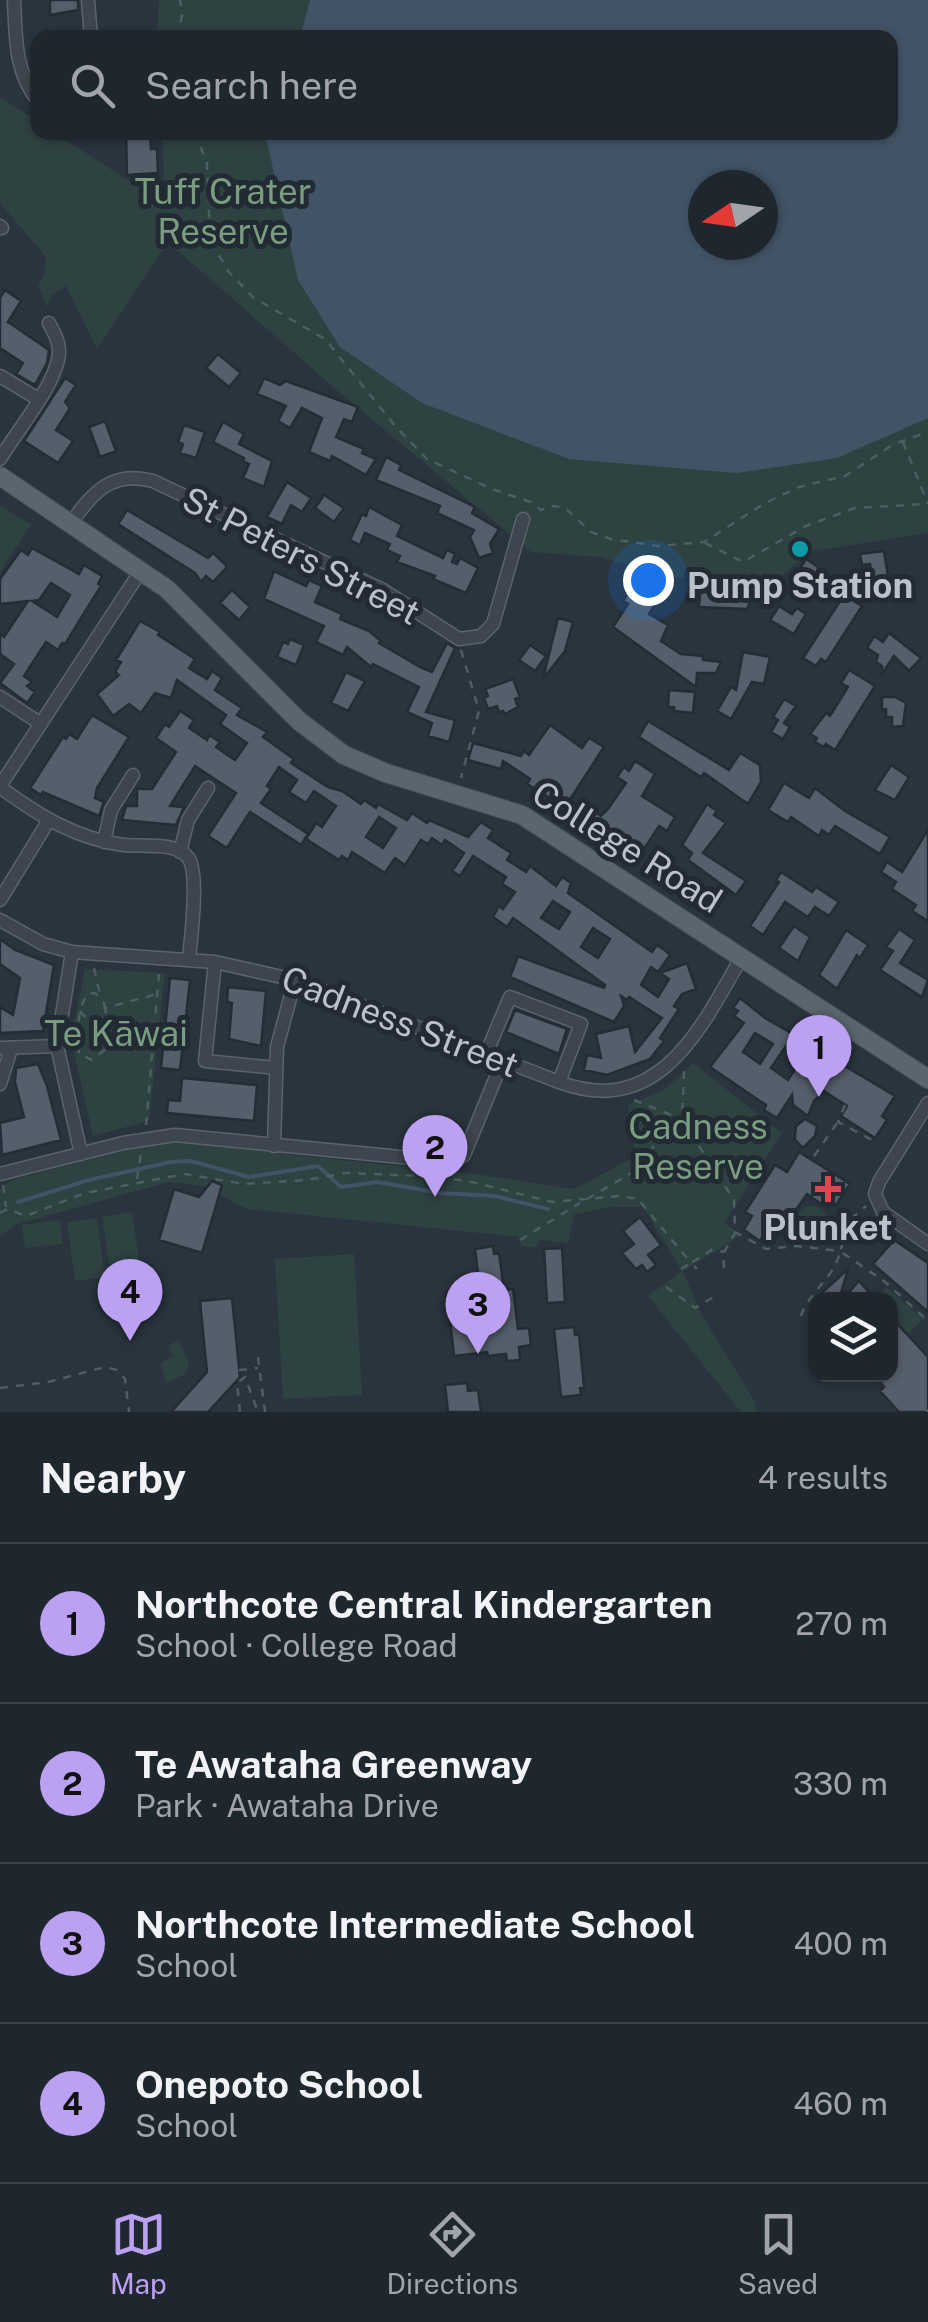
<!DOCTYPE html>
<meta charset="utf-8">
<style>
:root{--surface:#1f272e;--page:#2c333a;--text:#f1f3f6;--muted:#a1a5aa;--line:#3c444a;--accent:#bca0f2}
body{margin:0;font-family:"Public Sans",sans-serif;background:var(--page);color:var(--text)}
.controls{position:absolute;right:30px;bottom:30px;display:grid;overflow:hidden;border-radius:20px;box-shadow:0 2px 8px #0004}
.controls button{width:90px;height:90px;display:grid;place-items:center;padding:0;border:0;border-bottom:2px solid var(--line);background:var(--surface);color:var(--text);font:50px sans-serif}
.compass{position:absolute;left:688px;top:170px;width:90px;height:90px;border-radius:50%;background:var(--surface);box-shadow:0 2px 8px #0004;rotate:257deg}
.you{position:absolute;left:648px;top:580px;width:35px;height:35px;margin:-25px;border:8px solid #fff;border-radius:50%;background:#1a73e8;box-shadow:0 0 0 15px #1a73e833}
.badge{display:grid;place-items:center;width:65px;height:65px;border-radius:50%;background:var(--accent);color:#111;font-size:32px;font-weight:700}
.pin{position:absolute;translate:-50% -82px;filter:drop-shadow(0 2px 5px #0008)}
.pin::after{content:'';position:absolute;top:52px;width:35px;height:30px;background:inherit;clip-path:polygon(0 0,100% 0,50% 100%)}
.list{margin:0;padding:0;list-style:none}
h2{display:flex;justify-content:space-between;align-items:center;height:130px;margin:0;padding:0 40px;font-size:42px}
h2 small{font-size:32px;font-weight:400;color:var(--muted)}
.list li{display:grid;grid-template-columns:65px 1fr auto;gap:30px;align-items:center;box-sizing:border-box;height:160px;padding:0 40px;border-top:2px solid var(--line)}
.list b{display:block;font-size:38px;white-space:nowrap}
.list p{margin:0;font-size:32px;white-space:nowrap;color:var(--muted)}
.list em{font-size:32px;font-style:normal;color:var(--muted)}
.icon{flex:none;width:55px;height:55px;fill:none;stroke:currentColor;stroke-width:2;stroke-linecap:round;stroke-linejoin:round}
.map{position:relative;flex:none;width:928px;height:1412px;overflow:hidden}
.search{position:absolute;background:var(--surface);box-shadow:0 2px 8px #0004;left:30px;right:30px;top:30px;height:110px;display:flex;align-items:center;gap:25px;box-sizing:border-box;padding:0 35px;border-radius:20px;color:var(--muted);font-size:38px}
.sheet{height:770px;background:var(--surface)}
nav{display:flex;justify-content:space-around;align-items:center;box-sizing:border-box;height:140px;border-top:2px solid var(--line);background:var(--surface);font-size:28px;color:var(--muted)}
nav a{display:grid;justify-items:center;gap:5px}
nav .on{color:var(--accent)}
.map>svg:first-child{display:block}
.green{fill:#2e4241;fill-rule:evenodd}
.water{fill:#415365;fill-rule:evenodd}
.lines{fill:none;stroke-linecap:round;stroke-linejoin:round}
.stream{stroke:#415365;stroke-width:4}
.building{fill:#555f6b;stroke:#242c36;stroke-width:2.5;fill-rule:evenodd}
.minor-casing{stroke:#5b636c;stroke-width:15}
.major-casing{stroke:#49515a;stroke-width:20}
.path{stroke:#4d5f60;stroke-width:2.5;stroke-dasharray:8 8;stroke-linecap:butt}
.minor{stroke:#3d454e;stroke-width:12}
.major{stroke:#5b656e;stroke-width:18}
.culture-dot{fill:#0f9aa8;stroke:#222a34;stroke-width:4}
.health-dot{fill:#e0444e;stroke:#222a34;stroke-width:4}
.labels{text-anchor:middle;stroke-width:10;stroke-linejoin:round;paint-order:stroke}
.park-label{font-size:35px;fill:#7a9c80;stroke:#222a34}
.street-label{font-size:35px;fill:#b9c1c9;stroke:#222a34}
.poi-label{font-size:35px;font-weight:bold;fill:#b9c1c9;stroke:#222a34}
</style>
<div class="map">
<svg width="928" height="1412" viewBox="0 0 928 1412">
<rect width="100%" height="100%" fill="#29343e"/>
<path class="green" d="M159,0H832L795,37L157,38Z
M928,0V533L813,551L765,588L661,575L600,557L531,552L331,385L168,242L97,349L66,286L52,295L47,307L38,285L44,275L46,257L0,203V97L37,121L38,132L55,133L165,204L162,133L890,132V38ZM703,185H763V245H703Z
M0,505L31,525L0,572Z
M85,969L165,973L149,1121L93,1136L71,1039Z
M693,1063L782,1133L724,1223L742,1235L683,1271L700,1312L754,1400L757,1412H741L648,1296L682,1271L643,1207H612L574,1214L568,1243L540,1240L536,1248L521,1246L519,1237L246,1209L204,1186L169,1182L14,1225L0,1237V1189L12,1180L179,1136L214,1134L286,1154L475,1174L574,1189L636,1156L628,1105L665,1089Z
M796 1222a16 16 0 1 1 32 0a16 16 0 1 1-32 0Z
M132,1212L141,1273L111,1277L102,1217Z
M97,1218L105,1277L75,1281L67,1222Z
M60,1220L63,1244L25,1248L22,1225Z
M354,1254L362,1395L283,1399L275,1259Z
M886,1287L923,1319L908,1334L891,1314L890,1300L876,1298Z
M178,1340L189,1363L185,1374L166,1383L160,1364L173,1355L168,1346Z"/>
<path class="water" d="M310,0H928V418L837,458L737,473L569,459L422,403L340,347L298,280L265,133L890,132V38L300,37ZM703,185H763V245H703Z"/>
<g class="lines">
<path class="stream" d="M18,1202L89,1180L171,1162L191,1161L249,1177L318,1166L341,1187L378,1182L440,1193L495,1196L548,1209"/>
</g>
<path class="building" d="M50,0H78V10L50,15Z
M126,132L150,134L151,149H157L158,173L127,175Z
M5,290L21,301L8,322L49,350L47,363L35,385L16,374L23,363L0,348V298Z
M218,354L241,373L229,387L206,368Z
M65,378L76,385L65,402L70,408L56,430L73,441L58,463L24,441Z
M264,378L280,385L286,381L358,407L352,422L344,419L336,437L364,449L362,453L376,459L366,475L332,456L330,461L309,452L322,418L302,408L290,428L278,421L286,406L257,394Z
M105,421L116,451L100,457L89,427Z
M223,422L244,434L239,444L272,461L264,487L243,478L249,464L243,461L244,458L213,442Z
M184,425L205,432L196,458L180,453L183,444L178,442Z
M386,457L401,465L399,470L475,507L472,513L499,529L490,544L493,553L479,558L470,537L474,530L437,513L440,506L376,480Z
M287,482L311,498L302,512L291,505L282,524L267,517Z
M324,495L344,508L334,522L315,508Z
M369,507L402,525L397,536L443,558L447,550L455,554L452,562L457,564L460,558L478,568L466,593L433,579L435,576L397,562L400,556L387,550L390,544L365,533L360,545L350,540L362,514L366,516Z
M127,510L208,558L213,553L226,565V568L213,582L206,576L201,582L195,573L118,524Z
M32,548L79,574L84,565L102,576L98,584L101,586L65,644L62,643L58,650L46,642L24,676L32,682L27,686L35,692L27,703L0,683L14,664L0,654V634L4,637L28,601L0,604V579L21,550L28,555ZM51,583L70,595L57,617L32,601L39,600Z
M884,551L888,577L872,580L870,564L862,565L860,554Z
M806,559L818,567L817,573L801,594L790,585Z
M274,571L306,586L309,580L322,586L315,602L342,614L340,619L369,631L381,641L379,643L422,668L432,672L447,643L455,648L426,712L455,720L449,742L428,736L432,723L407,712L419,687L373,664L371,667L347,647L343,655L316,642L324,626L264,599Z
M636,579L661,595L649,614L668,625L661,641L681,654L703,656V660L721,662L716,673H697L696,687L613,627L628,604L623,601Z
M232,590L250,607L239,620L220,603Z
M700,592L754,594L747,609L699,607Z
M844,595L862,606L826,662L821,659L816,666L803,658Z
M779,606L792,614L797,608L806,614L794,634L770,620Z
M558,618L573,622L565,651L543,679Z
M140,621L160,632L158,635L195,659L189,668L207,679L212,671L222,678L215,690L242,708L237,715L267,732L263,737L294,759L291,763L328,787L342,791L361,804L364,800L376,808L378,804L407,820L412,813L427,823L429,820L468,837L481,822L493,830L488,838L511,853L507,860L526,872L530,866L556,886L562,877L571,883L568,893L652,952L657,945L666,951L670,955L658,972L651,967L641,985L658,997L669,979L660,973L687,963L696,989L682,994L674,1006L679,1009L660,1038L664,1041L650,1059L607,1075L584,1070L587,1055L601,1058L596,1034L629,1026L635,1052L662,1018L629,997L627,1000L621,996L624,1006L614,1022L510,977L518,956L604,988L605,985L513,918L507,927L493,917L499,906L503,909L515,892L502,884L506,877L473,856L460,876L452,871L464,853L445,840L442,845L432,838L428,844L421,840L405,865L395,858L385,873L352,852L348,860L342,856L339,860L306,839L316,823L322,827L336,806L314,791L306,803L289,792L297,780L279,767L267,786L271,789L261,803L308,834L301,845L250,812L227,848L208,836L236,793L195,766L170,806L184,807L176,825L122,820L126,806H137V789H152L176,752L156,738L165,724L169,727L180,711L194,720L189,728L207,740L209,735L220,742L216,747L235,760L247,743L220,724L226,715L177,680L171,698L155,693L141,713L129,704L113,716L97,694L119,675L115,672L121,662L116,660ZM379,817L396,828L383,848L366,837ZM553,901L570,912L559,929L541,918ZM593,928L610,939L598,958L581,947Z
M889,633L921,658L909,671L894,656L882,674V666L876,662L878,655L867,648L874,636L883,642Z
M290,639L304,645L296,665L277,657L283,642L288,644Z
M530,645L546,656L535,671L519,660Z
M743,652L770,657L764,684L752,682L731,719L717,711L731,687L736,690Z
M849,670L875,686L835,750L826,744L824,747L815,742L817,738L810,734L826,713L830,716L848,687L841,683Z
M346,672L365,681L348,711L331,703Z
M513,679L520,697L515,699L518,707L505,714L503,711L499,712L497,706L488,709L484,698L488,696L485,689Z
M669,690L695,692L693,713L674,711V707H668Z
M882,697H895L906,703L903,726L892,727V717H886V709L882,710Z
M784,699L796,706L784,723L790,727L783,739L771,732L778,720L773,717Z
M92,715L129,737L97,788L95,798L104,802L99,816L43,792L41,795L30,788L63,737L66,739L69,734L77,739Z
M648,721L729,770L740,753L760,765L761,782L748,804L704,773L701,777L639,737Z
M550,725L582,748L589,738L604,747L565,807L527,784L530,779L503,761L501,769L468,760L473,743L521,756L524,751L529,755Z
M635,761L655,774L642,796L675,817L667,831L659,826L637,860L626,853L632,845L612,832L606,841L600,839L584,823L592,810L601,816L608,809L626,783L617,777L624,767L629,771Z
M891,765L909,777L895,800L875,790Z
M784,783L809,798L815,788L845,811L890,837L880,854L835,826L829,835L822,830L819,836L791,817L788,822L768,810Z
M707,804L717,811L714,815L726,823L703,853L746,881L736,895L688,860L692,853L682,845Z
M928,830V921L912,911L916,905L892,889L896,882L881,872L887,862L902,872Z
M781,872L812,892L816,887L839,902L829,916L815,907L808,917L785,902L763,935L750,926L779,882L776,880Z
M794,926L810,937L798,961L779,948Z
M899,929L915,940L900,963L928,980L922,997L880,970L893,951L886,947Z
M846,930L868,945L860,958L857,955L837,989L819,975Z
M0,939L15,950L54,965L43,1031L0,1033V1007L13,1015L20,978L0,964Z
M170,978L190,980L180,1070L161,1068Z
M228,987L266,991L261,1046L229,1039L232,1003L227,1002Z
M740,998L765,1018L822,1051L818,1057L839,1071L843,1065L895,1096L882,1116L887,1120L875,1138L841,1116L847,1106L824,1091L814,1101L808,1116L793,1105L792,1095L777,1118L764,1110L766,1105L710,1067L744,1023L734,1016L738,1011L733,1008ZM755,1033L773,1044L760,1064L743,1052ZM786,1046L803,1057L788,1080L771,1068Z
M515,1010L567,1029L559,1054L506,1032Z
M38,1064L47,1086L61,1140L2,1155L0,1123L24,1117L15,1082L16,1068Z
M182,1078L257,1085L254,1121L167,1113L168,1100L180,1101Z
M805,1119L817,1126L815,1136L803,1148L795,1140V1136L796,1126Z
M799,1152L850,1184L836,1205L832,1203L827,1208L807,1194L776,1238L766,1231L760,1241L744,1230L752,1216L745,1212L775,1165L787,1172Z
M212,1181L222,1185L202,1253L159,1240L174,1189L199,1197Z
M640,1217L661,1245L648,1255L656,1265L647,1272L642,1265L636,1269L622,1253L634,1244L623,1231Z
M894,1240L928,1263V1312L873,1264Z
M493,1246L494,1254L499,1253L504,1290L513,1289L518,1329L529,1328L531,1345L519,1347L520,1360L507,1361L506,1354L488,1356L487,1352L454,1356L448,1302L462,1301L463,1314L483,1312L475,1249Z
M562,1248L565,1302L547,1303L544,1249Z
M848,1269L839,1300H814Z
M859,1281L876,1300H842Z
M232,1298L240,1377L208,1412H171L207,1372L200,1301Z
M890,1316L928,1357V1412H899L880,1391L884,1387L874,1374H890Z
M574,1327L575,1335L579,1334L584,1387L580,1388L581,1395L561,1397L554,1329Z
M467,1383L468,1391L478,1390L481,1412H448L445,1385Z"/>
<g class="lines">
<defs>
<path id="minor" d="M14,0C16,37 14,71 38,101
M88,0L91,38
M0,226L2,228
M0,376L38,399
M0,459C16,432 56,385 59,354C60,342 54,333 49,323
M71,523C93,492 112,470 153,481L383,590L459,639L481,636L493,624L523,519
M0,697L41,724
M0,786L142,569
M0,787C38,815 76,839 124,845C142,847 178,841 189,859C199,876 191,938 189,959
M104,842L111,810L133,775
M180,852L188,820L208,788
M0,900L49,820
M0,920L43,944L72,952L215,962L295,980L559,1082C657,1119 700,1031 741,958
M72,952L57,1046L81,1154
M215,962L205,1061L276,1068
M0,1048L57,1046
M486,1054L510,997L581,1024L559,1082
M0,1084L11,1049
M928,1103L879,1182L875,1194L883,1212L928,1244
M274,1146L277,1047L295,980
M0,1174L123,1143L175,1135L452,1162L464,1155L503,1060"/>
<path id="major" d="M0,476L167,589L299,721L344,755L386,773L522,815L928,1079"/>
</defs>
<use href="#minor" class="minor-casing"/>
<use href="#major" class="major-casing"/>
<path class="path" d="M178,38L182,15L180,0
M195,132L207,164L210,240L229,272L254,298L325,339L396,427L427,459L492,489L531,502L541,510L551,506L564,507L591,532L611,539L658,546L704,542L765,503L799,487L845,476L894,444L928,432
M903,442L928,504
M705,543L743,562L806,526L855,508L926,504
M461,650L479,711L461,778
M94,968L100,995
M80,1011L86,1018H97L105,1008L103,1000L95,993L88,994C76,1008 78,1036 79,1054L92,1060L112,1044L105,1008L157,994
M684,1071L682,1120L734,1200L735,1232L766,1249L796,1246L840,1251L852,1218L866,1206
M634,1100L681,1119
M845,1105L838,1122L876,1142
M146,1125L159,974
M814,1156L837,1123
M137,1179L141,1153
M3,1185L6,1207
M587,1199L645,1165L657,1138L681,1120
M0,1213L7,1209L26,1216L85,1193L185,1174L244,1184L306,1180L347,1173L425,1176L468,1181L552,1202L620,1196L638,1199L691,1263L713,1249L724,1252
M520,1240L580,1203
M724,1268L723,1254L735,1233
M681,1269L691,1263L697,1269
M666,1287L695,1308L717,1295
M801,1316C809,1291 835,1278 840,1251L885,1282L928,1321
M258,1357L265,1412
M239,1370L258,1368
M0,1388L48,1382L105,1367L117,1370L125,1379L129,1412
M240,1412L237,1383L245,1377L258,1412
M926,1412L928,1410"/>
<use href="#minor" class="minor"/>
<use href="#major" class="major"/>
</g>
<circle class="culture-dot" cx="800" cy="549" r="10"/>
<path class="health-dot" d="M823 1174h10v10h10v10h-10v10h-10v-10h-10v-10h10z"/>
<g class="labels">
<g class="park-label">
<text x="223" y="204">Tuff Crater<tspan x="223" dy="40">Reserve</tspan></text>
<text x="116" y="1046">Te Kāwai</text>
<text x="698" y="1139">Cadness<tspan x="698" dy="40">Reserve</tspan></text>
</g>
<g class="street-label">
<text transform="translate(301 556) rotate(27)" y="12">St Peters Street</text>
<text transform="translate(627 847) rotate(32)" y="12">College Road</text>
<text transform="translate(400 1022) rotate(21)" y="12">Cadness Street</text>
</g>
<g class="poi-label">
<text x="800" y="598">Pump Station</text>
<text x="828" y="1240">Plunket</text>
</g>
</g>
</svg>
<div class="controls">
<button><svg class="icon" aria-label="layers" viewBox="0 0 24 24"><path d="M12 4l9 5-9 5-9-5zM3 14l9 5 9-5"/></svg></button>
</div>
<svg class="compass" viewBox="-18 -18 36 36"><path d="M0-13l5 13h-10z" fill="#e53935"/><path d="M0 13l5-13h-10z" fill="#a1a5aa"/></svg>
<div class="you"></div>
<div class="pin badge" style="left:819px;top:1097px">1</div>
<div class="pin badge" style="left:435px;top:1197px">2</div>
<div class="pin badge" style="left:478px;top:1354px">3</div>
<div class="pin badge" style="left:130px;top:1341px">4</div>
<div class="search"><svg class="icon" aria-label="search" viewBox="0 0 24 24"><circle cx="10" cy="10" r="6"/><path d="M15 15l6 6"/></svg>Search here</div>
</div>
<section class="sheet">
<h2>Nearby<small>4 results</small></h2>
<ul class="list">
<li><span class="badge">1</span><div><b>Northcote Central Kindergarten</b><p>School · College Road</p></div><em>270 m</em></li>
<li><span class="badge">2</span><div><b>Te Awataha Greenway</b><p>Park · Awataha Drive</p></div><em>330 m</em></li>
<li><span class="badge">3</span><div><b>Northcote Intermediate School</b><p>School</p></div><em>400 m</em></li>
<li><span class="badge">4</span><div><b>Onepoto School</b><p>School</p></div><em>460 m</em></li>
</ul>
</section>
<nav>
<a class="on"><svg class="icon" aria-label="map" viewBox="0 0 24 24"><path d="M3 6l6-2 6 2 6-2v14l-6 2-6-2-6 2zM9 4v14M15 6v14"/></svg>Map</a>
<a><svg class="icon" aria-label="directions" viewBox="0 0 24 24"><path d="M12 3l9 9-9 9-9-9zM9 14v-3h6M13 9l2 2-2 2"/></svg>Directions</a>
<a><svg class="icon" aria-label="saved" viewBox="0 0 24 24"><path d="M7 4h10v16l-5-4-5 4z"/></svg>Saved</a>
</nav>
